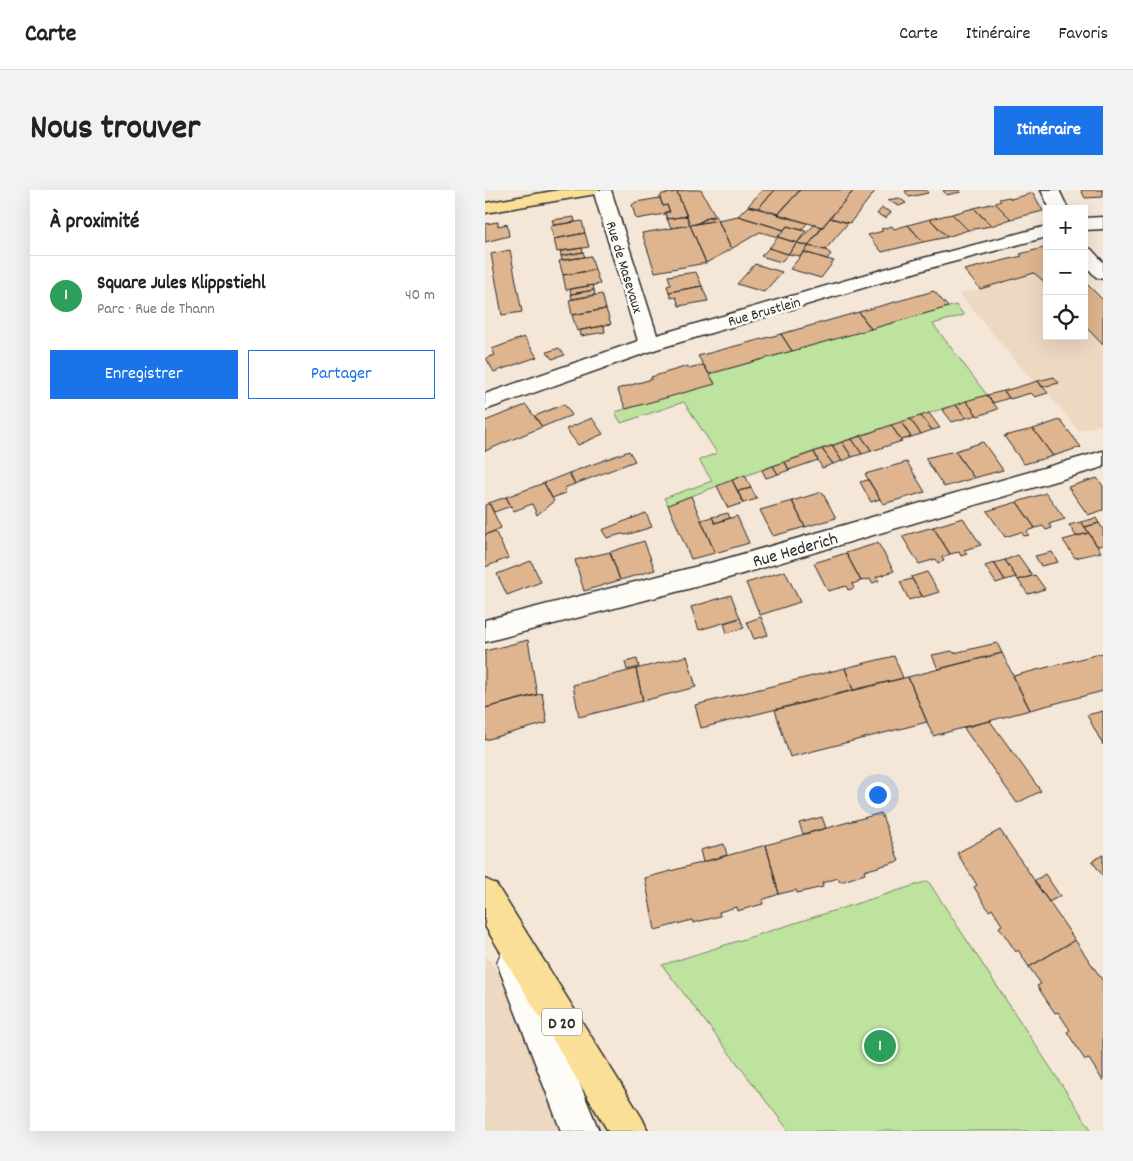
<!DOCTYPE html>
<html lang="fr">
<meta charset="utf-8">
<style>
:root{--surface:#fff;--page:#f2f2f2;--text:#222;--muted:#767676;--line:#e0e0e0;--accent:#1a73e8}
body{margin:0;font-family:Dekko,sans-serif;background:var(--page);color:var(--text)}
.controls{position:absolute;right:15px;top:15px;display:grid;overflow:hidden;border-radius:0px;box-shadow:0 5px 20px #0002}
.controls button{width:45px;height:45px;display:grid;place-items:center;padding:0;border:0;border-bottom:1px solid var(--line);background:var(--surface);color:var(--text);font:25px sans-serif}
.you{position:absolute;left:392px;top:604px;width:18px;height:18px;margin:-12px;border:4px solid #fff;border-radius:50%;background:#1a73e8;box-shadow:0 0 0 8px #1a73e833}
.badge{display:grid;place-items:center;width:32px;height:32px;border-radius:50%;background:var(--accent);color:#fff;font-size:16px;font-weight:700}
.pin{position:absolute;translate:-50% -50%;border:2px solid #fff;box-shadow:0 1px 5px #0006}
.list{margin:0;padding:0;list-style:none}
h2{display:flex;justify-content:space-between;align-items:center;height:65px;margin:0;padding:0 20px;font-size:21px}
h2 small{font-size:16px;font-weight:400;color:var(--muted)}
.list li{display:grid;grid-template-columns:32px 1fr auto;gap:15px;align-items:center;box-sizing:border-box;height:80px;padding:0 20px;border-top:1px solid var(--line)}
.list b{display:block;font-size:19px;white-space:nowrap}
.list p{margin:0;font-size:16px;white-space:nowrap;color:var(--muted)}
.list em{font-size:16px;font-style:normal;color:var(--muted)}
.actions{display:flex;gap:10px;padding:15px 20px}
.actions a{flex:1;padding:11px 0;border:1px solid var(--accent);border-radius:0px;text-align:center;font-size:18px;color:var(--accent)}
.actions .main{background:var(--accent);color:#fff}
.icon{flex:none;width:28px;height:28px;fill:none;stroke:currentColor;stroke-width:2;stroke-linecap:round;stroke-linejoin:round}
.map{position:relative;flex:none;width:618px;height:941px;overflow:hidden;border-radius:0px}
header{display:flex;align-items:center;gap:30px;box-sizing:border-box;height:70px;padding:0 25px;background:var(--surface);border-bottom:1px solid var(--line)}
header strong{font-size:24px}
nav{display:flex;gap:28px;margin-inline-start:auto;font-size:18px}
.intro{display:flex;align-items:center;justify-content:space-between;box-sizing:border-box;height:120px;padding:0 30px}
h1{margin:0;font-size:35px}
.button{padding:12px 22px;border-radius:0px;background:var(--accent);color:#fff;font-size:18px;font-weight:700}
main{display:flex;gap:30px;padding:0 30px}
aside{flex:1;background:var(--surface);border-radius:0px;box-shadow:0 5px 20px #0002}
.map>svg:first-child{display:block}
.built{fill:#edd8c2}
.green{fill:#bde39e;stroke:#748764}
.building{fill:#deb58f;stroke:#2b2b2b}
.lines{fill:none;stroke-linecap:round;stroke-linejoin:round}
.minor-casing{stroke:#2b2b2b;stroke-width:3}
.major-casing{stroke:#2b2b2b;stroke-width:3}
.minor{fill:#fdfcf7;fill-rule:evenodd}
.major{fill:#fadf96;fill-rule:evenodd}
.labels{text-anchor:middle;stroke-width:5;stroke-linejoin:round;paint-order:stroke}
.far-street-label{font-size:15px;fill:#2b2b2b;stroke:#fdfcf7}
.shield{fill:#fdfcf7;stroke:#6a6a68;stroke-width:1}
.shield-label{font-size:16px;font-weight:bold;fill:#2b2b2b}
.street-label{font-size:18px;fill:#2b2b2b;stroke:#fdfcf7}
</style>
<header>
<strong>Carte</strong>
<nav><a>Carte</a><a>Itinéraire</a><a>Favoris</a></nav>
</header>
<div class="intro"><h1>Nous trouver</h1><a class="button">Itinéraire</a></div>
<main>
<aside>
<h2>À proximité<small></small></h2>
<ul class="list">
<li><span class="badge" style="background:#2e9e5b">1</span><div><b>Square Jules Klippstiehl</b><p>Parc · Rue de Thann</p></div><em>40 m</em></li>
</ul>
<div class="actions"><a class="main">Enregistrer</a><a>Partager</a></div>
</aside>
<div class="map">
<svg width="618" height="941" viewBox="0 0 618 941">
<rect width="100%" height="100%" fill="#f4e7d8"/>
<filter id="ink" filterUnits="userSpaceOnUse"><feTurbulence type="fractalNoise" baseFrequency=".02" numOctaves="2"/><feDisplacementMap in="SourceGraphic" scale="10" xChannelSelector="R" yChannelSelector="G"/><feConvolveMatrix kernelMatrix="1 2 1 2 8 2 1 2 1" color-interpolation-filters="sRGB"/></filter>
<g filter="url(#ink)">
<path class="built" d="M562,57V146H599V91L618,110V234L594,241L553,191L549,192L474,104L495,99L479,80L536,66L535,64Z
M0,765L132,941H0Z"/>
<path class="green" d="M471,115L479,125L448,134L502,205C394,238 288,274 183,315L179,308L227,291L214,270L232,263L199,212L136,233L130,222L230,193L224,184Z
M443,691L607,941H304L177,775Z"/>
<path class="building" d="M201,0H216L230,25L211,34L205,35L192,2Z
M277,0H290L273,18L263,16Z
M290,0H315L293,24L273,18Z
M315,0H369L337,37L293,25Z
M369,0H391L365,33L345,28Z
M426,0H441L443,3L424,7L420,1Z
M458,0H474L476,2L461,5Z
M596,0H618V7L600,8Z
M192,2L202,26L182,29L180,22H185L182,15L178,16L175,8L177,4Z
M548,3L558,21L526,29L510,13L516,11L514,9L524,7L526,9Z
M175,8L178,16L182,15L185,22H180V24L151,29L147,15L151,12Z
M414,8L421,13L414,16L402,10Z
M510,13L526,29L506,36L489,18Z
M263,16L293,24L322,33L317,40L302,36L299,40L253,26Z
M397,18L406,22L401,28L392,24Z
M489,18L506,36L483,40L467,24Z
M467,24L483,40L462,47L445,29Z
M202,26L205,35L186,38L182,29Z
M225,26L226,28L231,26L233,30L211,34Z
M253,26L299,40L293,47L275,42L246,59L233,30Z
M89,27L90,32L69,35L67,30Z
M345,28L363,33L340,60L323,56Z
M445,29L462,47L438,52L423,35Z
M233,30L246,59L221,73L205,35Z
M97,31L100,43L69,49L65,36Z
M13,32V36L22,34L24,46L0,52V34Z
M205,35L221,73L170,82L157,43Z
M329,35L337,37L323,56L312,53Z
M423,35L438,52L397,62L383,45L398,41L396,39L407,36L409,39Z
M302,36L320,41H321L312,53L293,47Z
M100,43L104,57L72,62L69,49Z
M293,47L312,53L303,64L284,58Z
M312,53L324,56L315,66L303,64Z
M324,56L341,60L346,64L342,69L319,62Z
M562,57V94L549,83L495,99L479,80L537,66L535,64Z
M97,58L98,62L76,66L75,61Z
M284,58L303,64L296,72L276,66Z
M25,60L37,122L17,125L6,64Z
M98,62L100,67L77,70L76,66Z
M319,62L342,69L349,71L336,88L305,79Z
M106,66L110,80L78,85L74,71Z
M270,74L297,82L279,102L252,94Z
M110,80L115,94L81,100L78,85Z
M211,82L217,96L184,102L182,96L186,95L183,86Z
M599,91L618,110V155L599,135Z
M108,95L109,100L86,104L85,99Z
M217,96L223,111L194,116L191,107L186,108L184,102Z
M109,100L110,105L87,109L86,104Z
M449,101L463,117L386,139L374,122Z
M117,104L121,119L87,125L84,110Z
M121,119L126,134L92,141L87,125Z
M374,122L386,139L307,161L296,144Z
M119,136L120,142L96,146L95,140Z
M296,144L307,161L224,184L213,166Z
M39,147L52,167L9,182L1,168L10,165L7,159Z
M74,158L80,165L67,169L62,162Z
M219,175L230,194L141,219L132,199L167,189L166,187L203,176L204,179Z
M569,187L574,193L557,197L553,191Z
M553,191L563,203L550,207L546,203L525,209L519,201Z
M519,201L524,208L508,213L502,205Z
M502,205L513,219L493,226L481,211Z
M481,211L492,225L481,228L471,215Z
M79,214L87,225L57,237L50,226Z
M41,215L57,237L0,261V231Z
M471,215L481,228L467,232L457,219Z
M444,223L455,238L447,240L436,226Z
M436,226L447,240L436,244L425,229Z
M107,228L118,244L93,255L81,239Z
M425,229L436,244L426,247L416,232Z
M575,230L596,257L568,266L548,239Z
M416,232L426,247L416,250L406,235Z
M406,235L417,251L387,261L376,246Z
M548,239L568,266L539,274L519,246Z
M376,246L387,261L377,264L367,249Z
M367,249L377,264L367,267L357,252Z
M357,252L367,267L357,271L347,256Z
M498,252L518,280L489,288L470,261Z
M347,256L357,271L348,274L337,259Z
M337,259L348,274L337,278L329,262Z
M144,261L150,271L90,294L84,283Z
M470,261L489,288L459,297L440,268Z
M329,262L333,270L304,280L300,272Z
M300,272L304,280L293,284L288,276Z
M422,272L440,302L398,314L380,284Z
M288,276L293,284L281,288L277,280Z
M84,283L90,294L79,298L81,303L67,308L59,293Z
M260,285L266,298L253,301L247,290Z
M612,288L618,296V320L603,325L583,297Z
M247,290L258,313L243,318L232,296Z
M383,290L395,309L386,312L375,292Z
M59,293L69,311L52,325L47,314L29,321L21,307Z
M266,298L272,309L258,313L253,301Z
M337,302L351,328L320,337L307,311Z
M561,303L580,329L564,334L567,338L561,340L558,336L550,338L532,312Z
M206,306L230,363L206,369L183,315Z
M21,307L26,316L9,322L4,313Z
M307,311L320,337L288,346L275,320Z
M532,312L550,338L542,341L544,345L539,346L536,342L520,347L502,321Z
M4,313L16,338L0,345V315Z
M161,323L167,337L141,345L137,344L122,348L117,340Z
M243,323L245,328L230,333L227,327Z
M252,326L264,353L230,363L216,330L227,327L230,333Z
M478,328L496,355L479,360L482,364L476,366L474,362L465,364L448,337Z
M611,328L614,333L600,337L596,332Z
M596,332L604,343L591,346L584,335Z
M614,333L618,339V355L612,356L600,337Z
M448,337L465,364L457,367L459,371L453,373L451,369L434,374L417,346Z
M10,341L23,368L0,377V345Z
M604,343L616,362L590,368L578,350Z
M159,351L170,380L135,390L125,362Z
M393,353L409,381L391,387L394,391L387,393L385,389L376,391L361,363Z
M125,362L135,390L99,401L90,370Z
M567,362L573,372L556,376L550,366Z
M361,363L376,391L367,394L369,398L363,400L361,396L343,401L329,373Z
M533,365L547,385V386L533,390L520,370Z
M520,370L531,387L520,390L509,373Z
M46,371L56,392L22,405L12,384Z
M509,373L520,390L511,393L500,376Z
M300,381L315,412L275,425L261,393Z
M442,382L454,402L438,407L426,387Z
M550,385L560,399L543,404L533,390Z
M427,389L437,406L424,410L415,392Z
M246,405L255,428L214,440L206,417Z
M276,427L283,445L269,449L262,432Z
M255,428L259,438L242,443L239,433Z
M43,450L52,505L0,518V461Z
M512,453L517,463L453,479L447,465L467,461L469,463Z
M517,463L545,520L448,546L423,487Z
M618,463V501L545,520L528,486Z
M202,466L211,497L158,511L151,479Z
M409,466L418,488L368,500L360,478Z
M152,469L154,477L142,480L140,472Z
M360,478L368,500L216,538L210,515Z
M151,479L158,511L94,527L88,495Z
M423,487L442,532L305,567L290,520Z
M57,503L62,533L0,550V518Z
M618,521V555L602,525Z
M505,531L556,601L532,613L478,537Z
M396,623L414,671L379,681L380,684L355,692L353,688L337,693L338,697L312,703L311,700L294,704L281,655Z
M337,627L341,638L318,644L314,633Z
M515,640L590,750L544,777L533,760L531,762L514,737L517,735L507,719L504,721L489,697L492,695L472,663Z
M239,654L242,665L218,672L215,660Z
M281,655L294,704L277,710L278,714L252,721L251,717L234,722L235,726L208,733L207,730L170,740L160,688Z
M618,665V686L607,671Z
M560,684L575,706L564,712L549,691Z
M590,750L618,791V891L604,869L600,870L582,842L585,840L573,822L570,823L552,796L556,794L544,777Z"/>
<g class="lines">
<defs>
<path id="minor" d="M108,0H126L172,145L431,70L562,36V47L445,78L172,159L0,220V204L153,151Z
M556,0H574L583,19H565Z
M618,27V39L599,40V28Z
M599,57L606,59L618,72V89L611,87L599,74Z
M618,261V277L233,391L0,452V430L233,371Z
M29,756L41,761L114,941H76L12,773L17,761Z"/>
<path id="major" d="M74,0H114L111,4L105,5L0,23V13Z
M0,689L11,694L157,928L163,941H123L0,736Z"/>
</defs>
<use href="#minor" class="minor-casing"/>
<use href="#major" class="major-casing"/>
<use href="#minor" class="minor"/>
<use href="#major" class="major"/>
</g>
</g>
<g class="labels">
<g class="far-street-label">
<text transform="translate(140 77) rotate(73)" y="5">Rue de Masevaux</text>
<text transform="translate(279 121) rotate(-16)" y="5">Rue Brustlein</text>
</g>
<rect class="shield" x="57" y="818.5" width="40" height="27" rx="4"/>
<g class="shield-label">
<text x="77" y="838">D 20</text>
</g>
<g class="street-label">
<text transform="translate(310 359) rotate(-16)" y="6">Rue Hederich</text>
</g>
</g>
</svg>
<div class="controls">
<button>+</button>
<button>−</button>
<button><svg class="icon" aria-label="locate" viewBox="0 0 24 24"><circle cx="12" cy="12" r="6"/><path d="M12 2v4M12 18v4M2 12h4M18 12h4"/></svg></button>
</div>
<div class="you"></div>
<div class="pin badge" style="left:395px;top:856px;background:#2e9e5b">1</div>
</div>
</main>
